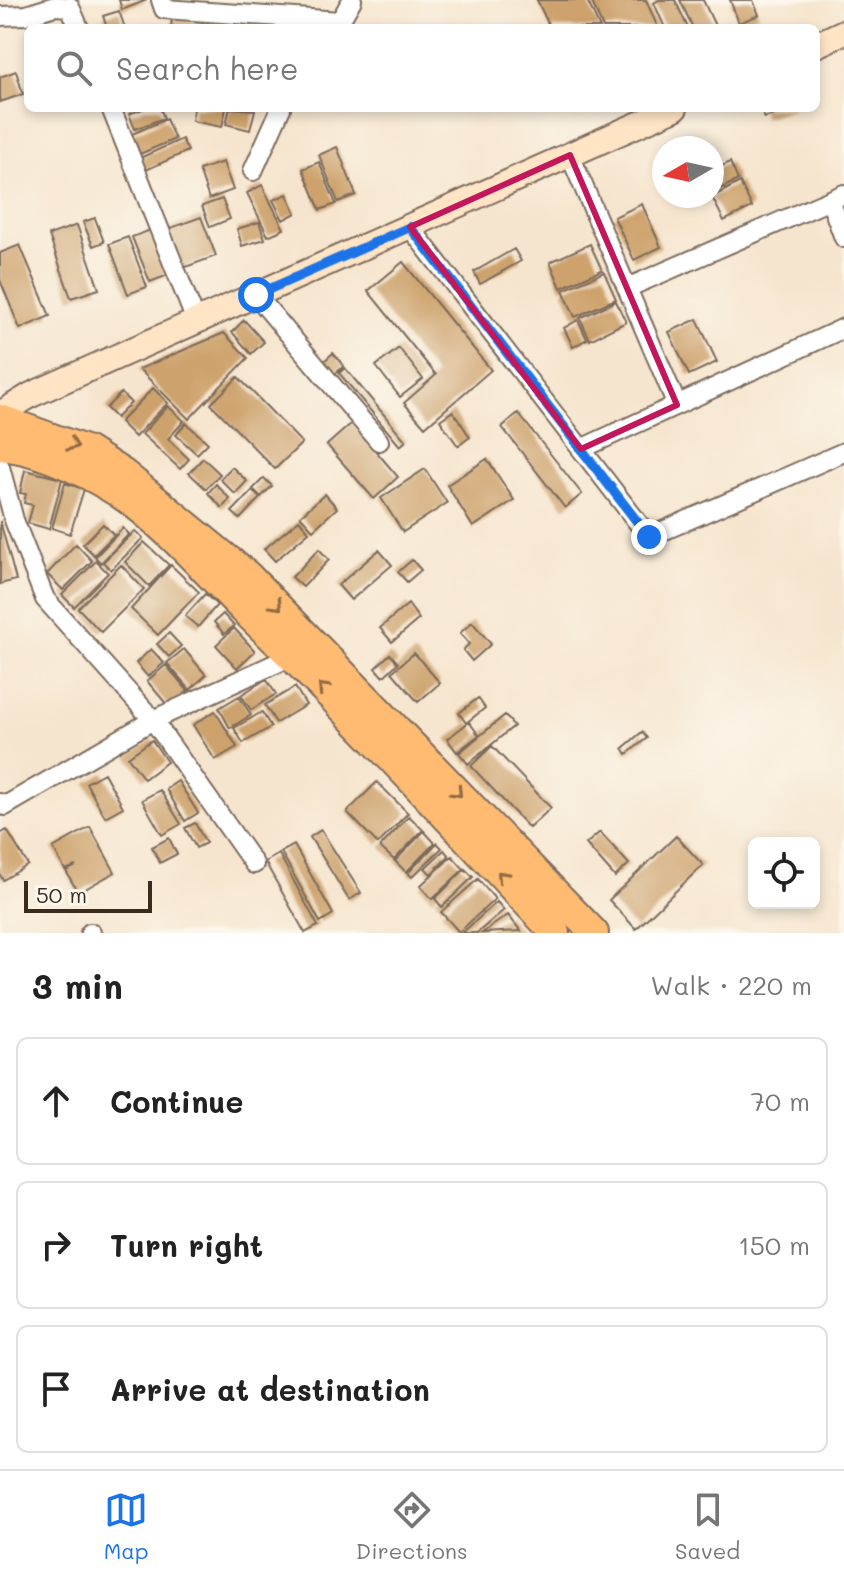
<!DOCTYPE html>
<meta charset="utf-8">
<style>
:root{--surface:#fff;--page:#f2f2f2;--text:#222;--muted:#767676;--line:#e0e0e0;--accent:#1a73e8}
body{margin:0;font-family:Mali,sans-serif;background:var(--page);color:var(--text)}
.controls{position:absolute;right:24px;bottom:24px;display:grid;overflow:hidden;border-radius:12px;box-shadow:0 4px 12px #0003}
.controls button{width:72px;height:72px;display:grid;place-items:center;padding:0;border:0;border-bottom:2px solid var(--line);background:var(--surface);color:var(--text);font:40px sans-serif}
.compass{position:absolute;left:652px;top:136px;width:72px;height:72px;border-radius:50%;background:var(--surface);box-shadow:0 4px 12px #0003;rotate:261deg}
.scale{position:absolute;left:24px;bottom:20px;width:128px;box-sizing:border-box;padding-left:8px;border:4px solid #3b2a1e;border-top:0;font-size:22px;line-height:28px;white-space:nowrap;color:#3b2a1e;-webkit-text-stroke:6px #fbf7ec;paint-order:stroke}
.stop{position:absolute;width:24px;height:24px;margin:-18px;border:6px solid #1a73e8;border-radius:50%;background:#fff}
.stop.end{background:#1a73e8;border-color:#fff;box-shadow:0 2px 8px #0008}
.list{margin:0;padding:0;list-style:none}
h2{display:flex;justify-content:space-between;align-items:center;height:104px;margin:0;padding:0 32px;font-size:34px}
h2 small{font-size:26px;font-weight:400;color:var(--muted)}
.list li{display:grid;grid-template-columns:52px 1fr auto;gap:24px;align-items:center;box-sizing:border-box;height:128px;margin:0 16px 16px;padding:0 16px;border:2px solid var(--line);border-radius:12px}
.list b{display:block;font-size:30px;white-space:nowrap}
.list em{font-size:26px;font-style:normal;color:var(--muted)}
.icon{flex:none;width:44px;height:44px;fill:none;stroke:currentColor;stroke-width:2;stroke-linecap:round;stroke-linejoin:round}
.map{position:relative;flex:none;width:844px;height:933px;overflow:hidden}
.search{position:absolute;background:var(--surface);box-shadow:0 4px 12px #0003;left:24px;right:24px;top:24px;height:88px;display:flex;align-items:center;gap:20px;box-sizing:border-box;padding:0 28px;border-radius:12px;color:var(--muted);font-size:30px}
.sheet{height:536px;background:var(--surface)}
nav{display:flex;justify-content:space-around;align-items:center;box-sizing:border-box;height:112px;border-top:2px solid var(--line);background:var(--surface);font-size:22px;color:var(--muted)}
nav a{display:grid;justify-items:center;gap:4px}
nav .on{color:var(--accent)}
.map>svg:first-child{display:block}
.building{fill:#cda26c}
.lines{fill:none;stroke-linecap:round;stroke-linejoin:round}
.minor-casing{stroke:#7c6b5c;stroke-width:22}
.secondary-casing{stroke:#7c6b5c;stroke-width:28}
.trunk-casing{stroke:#7c6b5c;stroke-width:32}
.minor{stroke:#fff;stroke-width:18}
.secondary{stroke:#ffe4c6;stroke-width:24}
.trunk{stroke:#febb71;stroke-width:28}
.oneway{stroke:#936b43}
.route{stroke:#1a73e8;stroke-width:10}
.marked{fill:none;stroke:#c2185b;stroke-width:6;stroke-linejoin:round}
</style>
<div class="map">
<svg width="844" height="933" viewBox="0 0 844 933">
<rect width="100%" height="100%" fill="#fbf7ec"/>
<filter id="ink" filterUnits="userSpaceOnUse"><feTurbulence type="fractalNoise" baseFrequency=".0125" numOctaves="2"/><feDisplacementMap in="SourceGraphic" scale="16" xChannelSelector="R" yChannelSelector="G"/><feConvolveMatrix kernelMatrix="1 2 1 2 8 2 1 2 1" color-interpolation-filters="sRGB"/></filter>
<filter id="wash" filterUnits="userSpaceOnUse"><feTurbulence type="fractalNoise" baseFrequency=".006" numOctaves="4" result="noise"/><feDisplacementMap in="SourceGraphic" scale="32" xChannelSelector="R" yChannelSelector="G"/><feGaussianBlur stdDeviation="1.8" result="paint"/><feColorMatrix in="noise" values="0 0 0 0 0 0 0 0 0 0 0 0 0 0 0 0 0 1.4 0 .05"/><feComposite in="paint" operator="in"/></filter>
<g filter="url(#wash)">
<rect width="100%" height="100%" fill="#f6e5ce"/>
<g id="blocks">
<path class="building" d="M119,0H147L122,10Z
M537,0H587L600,28H550Z
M591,0H646L658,28H603Z
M659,0H675L688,28H665L654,3Z
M680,0H703L716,28H693Z
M730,0H753L759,15L739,23Z
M119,11L125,28H107L103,16Z
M172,18L203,22L202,28H171Z
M208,18L241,23L240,28H207Z
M16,71L23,94L0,102V77Z
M145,108H160L164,118L135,129L129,114Z
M194,108H226L222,127L192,121Z
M230,108L255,110L250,130L226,124Z
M761,108H793V109L764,118Z
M166,119L175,139L140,154L132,134Z
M182,139L188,151L146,170L140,158Z
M337,147L356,195L338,202L319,155Z
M223,162L233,190L209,199L199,170Z
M319,162L336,204L320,210L303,169Z
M730,162L738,180L712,193V171Z
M740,182L752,207L724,221L712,197Z
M262,185L284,229L268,236L247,193Z
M287,194L296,213L283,220L273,200Z
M222,199L230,219L210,227L202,206Z
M642,204L661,247L634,260L614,217Z
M201,217L216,256L183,268L168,229Z
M95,218L104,242L93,246L83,222Z
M259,222L265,239L242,246L237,229Z
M77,225L99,289L71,298L49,235Z
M153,229L171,274L150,282L132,237Z
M128,237L147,287L128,294L109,244Z
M590,244L602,270L561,288L550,262Z
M20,245L50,316L20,329L0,280V253Z
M514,249L521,261L480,284L474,272Z
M403,262L491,370L425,427L404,403L436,375L368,291Z
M604,272L616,299L575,317L563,290Z
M616,301L626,322L590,340L580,318Z
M697,319L717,362L689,375L669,332Z
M244,320L264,342L251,354L232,332Z
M578,320L587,339L573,347L564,328Z
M224,333L248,358L189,419L139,369Z
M399,348L423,379L400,397L376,366Z
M333,353L344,366L333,376L322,363Z
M345,368L406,441L400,446L339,373Z
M238,377L302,443L275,469L211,404Z
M153,388L168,403L135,437L120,422Z
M121,393L131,403L116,418L106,408Z
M168,406L184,421L168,439L189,459L180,469L142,434Z
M453,411L470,437L458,446L440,420Z
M518,413L582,494L565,508L502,427Z
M186,423L208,443L197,454L176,435Z
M352,423L398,477L374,499L327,445Z
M203,458L220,474L206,489L189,473Z
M487,459L514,500L473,527L447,485Z
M232,467L247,481L235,494L220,479Z
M425,469L447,503L403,532L381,498Z
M25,470L62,479L49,529L28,523L33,505L24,503L26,494L20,493Z
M264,478L272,486L261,497L253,489Z
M65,483L84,489L70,534L52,528Z
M216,484L230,499L222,508L208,493Z
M252,491L260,498L240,519L232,512Z
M325,494L337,508L313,530L300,516Z
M299,520L309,532L275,561L264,549Z
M0,521L16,580L0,584Z
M103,524L114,535L94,555L83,544Z
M123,528L129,534L101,563L95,557Z
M135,531L143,538L111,570L103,562Z
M144,542L169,565L149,586L125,562Z
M76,544L92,561L63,590L47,574Z
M319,549L329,560L303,587L292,577Z
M379,550L392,565L351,600L338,585Z
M412,560L421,570L407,582L398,572Z
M96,561L108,573L74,607L62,595Z
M121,565L144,589L101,632L78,608Z
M171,565L199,592L158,635L131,609Z
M205,594L217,605L198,627L185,616Z
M408,604L419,619L392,642L380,628Z
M223,614L234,626L224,634L214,622Z
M472,622L491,644L472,661L463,650L469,644L460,633Z
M234,628L255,651L237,668L216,645Z
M169,633L181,646L169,657L157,644Z
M151,649L164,663L148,677L136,663Z
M184,649L206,675L190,690L167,663Z
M414,653L440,683L418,702L392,672Z
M390,654L398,663L383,677L375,668Z
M166,665L188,691L169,707L147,681Z
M266,679L276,694L251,710L241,695Z
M295,687L306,705L276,723L265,705Z
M239,696L251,715L230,728L219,708Z
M478,698L485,708L466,723L459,713Z
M215,711L237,747L215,760L193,725Z
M262,712L271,727L243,743L234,728Z
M505,715L514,726L468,764L459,753Z
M469,722L479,735L457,752L447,739Z
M642,732L647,738L627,754L623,748Z
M152,740L167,762L144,779L128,757Z
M492,746L551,808L529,828L471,766Z
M104,773L123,807L105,817L86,783Z
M178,781L198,813L185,821L166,789Z
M377,782L408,813L378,844L347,812Z
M160,790L181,824L162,835L142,800Z
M409,816L423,830L394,860L380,847Z
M195,823L206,843L196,848L185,828Z
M90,827L115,872L78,893L66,871L76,866L65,870L53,848Z
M7,830L28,865L3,880L0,875V834Z
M321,830L361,893L349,900L310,837Z
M424,831L435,843L406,872L395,861Z
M600,832L629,864L615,877L586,844Z
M676,836L703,865L636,929L609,900Z
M169,838L177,854L160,863L152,847Z
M437,843L442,848L412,877L408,873Z
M294,845L333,914L320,922L281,852Z
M444,850L449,856L431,874L425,868Z
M279,854L318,926L305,933L265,862Z
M452,856L464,869L432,899L420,886Z
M465,869L473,877L442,907L435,899Z
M478,879L495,899L459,932L441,912Z
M497,902L504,910L477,933H462Z
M508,915L521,931L482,933Z"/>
</g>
</g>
<g filter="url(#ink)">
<use href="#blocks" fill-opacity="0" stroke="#7c6b5c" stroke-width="2"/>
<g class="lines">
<defs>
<path id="minor" d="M161,0L164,9L340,21L334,28
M0,16L26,15L55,6L70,7L79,28
M340,21L352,0
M111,108L196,321
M570,155L677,405
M253,171L281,108
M830,200L844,238
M410,227L649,537L844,452
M627,288L844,194
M256,295L379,441
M581,449L844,328
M0,467L14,520L45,599L153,720L254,864
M0,803L5,806L153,720L292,656
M90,933H91"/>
<path id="secondary" d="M816,45L844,32
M0,414L31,395L675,108"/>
<path id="trunk" d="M0,419L88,451L124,474L247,575L594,933
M0,446C42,449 99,478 133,503C171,532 212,578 247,613C354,716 454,825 555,933"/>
</defs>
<use href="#minor" class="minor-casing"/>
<use href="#secondary" class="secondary-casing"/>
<use href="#trunk" class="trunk-casing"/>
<use href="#minor" class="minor"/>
<use href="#secondary" class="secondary"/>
<use href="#trunk" class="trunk"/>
</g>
<defs><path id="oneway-chevron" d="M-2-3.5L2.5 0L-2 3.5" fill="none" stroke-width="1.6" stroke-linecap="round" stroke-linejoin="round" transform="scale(2)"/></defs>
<g class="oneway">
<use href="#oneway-chevron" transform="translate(73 445) rotate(21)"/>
<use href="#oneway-chevron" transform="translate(277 605) rotate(46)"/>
<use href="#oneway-chevron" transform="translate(323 688) rotate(-134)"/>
<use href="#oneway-chevron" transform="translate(457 792) rotate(46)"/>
<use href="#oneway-chevron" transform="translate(502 876) rotate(-133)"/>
</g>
</g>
<g class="lines" filter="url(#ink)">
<path class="route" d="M256,295L410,227L649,537"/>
</g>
<path class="marked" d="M570,155L677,405L581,449L410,227Z"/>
</svg>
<div class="controls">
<button><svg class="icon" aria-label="locate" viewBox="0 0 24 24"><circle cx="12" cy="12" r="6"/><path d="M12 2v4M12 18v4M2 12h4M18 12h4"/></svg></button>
</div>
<svg class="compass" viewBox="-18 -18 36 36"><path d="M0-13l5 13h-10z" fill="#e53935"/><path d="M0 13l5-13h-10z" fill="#767676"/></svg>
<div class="scale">50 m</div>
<div class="stop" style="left:256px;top:295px"></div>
<div class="stop end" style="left:649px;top:537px"></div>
<div class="search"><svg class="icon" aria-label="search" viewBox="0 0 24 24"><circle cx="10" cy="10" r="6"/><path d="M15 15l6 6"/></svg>Search here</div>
</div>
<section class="sheet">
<h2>3 min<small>Walk · 220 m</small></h2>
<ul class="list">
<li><svg class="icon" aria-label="ahead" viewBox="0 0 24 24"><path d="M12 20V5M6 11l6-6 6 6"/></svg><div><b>Continue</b></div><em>70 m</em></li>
<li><svg class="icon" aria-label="right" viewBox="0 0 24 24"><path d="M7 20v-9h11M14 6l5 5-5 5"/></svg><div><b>Turn right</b></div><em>150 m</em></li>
<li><svg class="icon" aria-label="arrive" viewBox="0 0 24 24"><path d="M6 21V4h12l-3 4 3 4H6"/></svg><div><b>Arrive at destination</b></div></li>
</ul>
</section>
<nav>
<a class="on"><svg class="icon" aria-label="map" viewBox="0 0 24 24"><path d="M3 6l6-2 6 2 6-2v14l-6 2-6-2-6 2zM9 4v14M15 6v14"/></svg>Map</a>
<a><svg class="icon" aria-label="directions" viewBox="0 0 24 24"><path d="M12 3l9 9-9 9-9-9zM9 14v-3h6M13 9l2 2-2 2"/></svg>Directions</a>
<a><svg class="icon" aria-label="saved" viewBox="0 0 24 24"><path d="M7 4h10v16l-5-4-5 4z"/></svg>Saved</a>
</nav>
